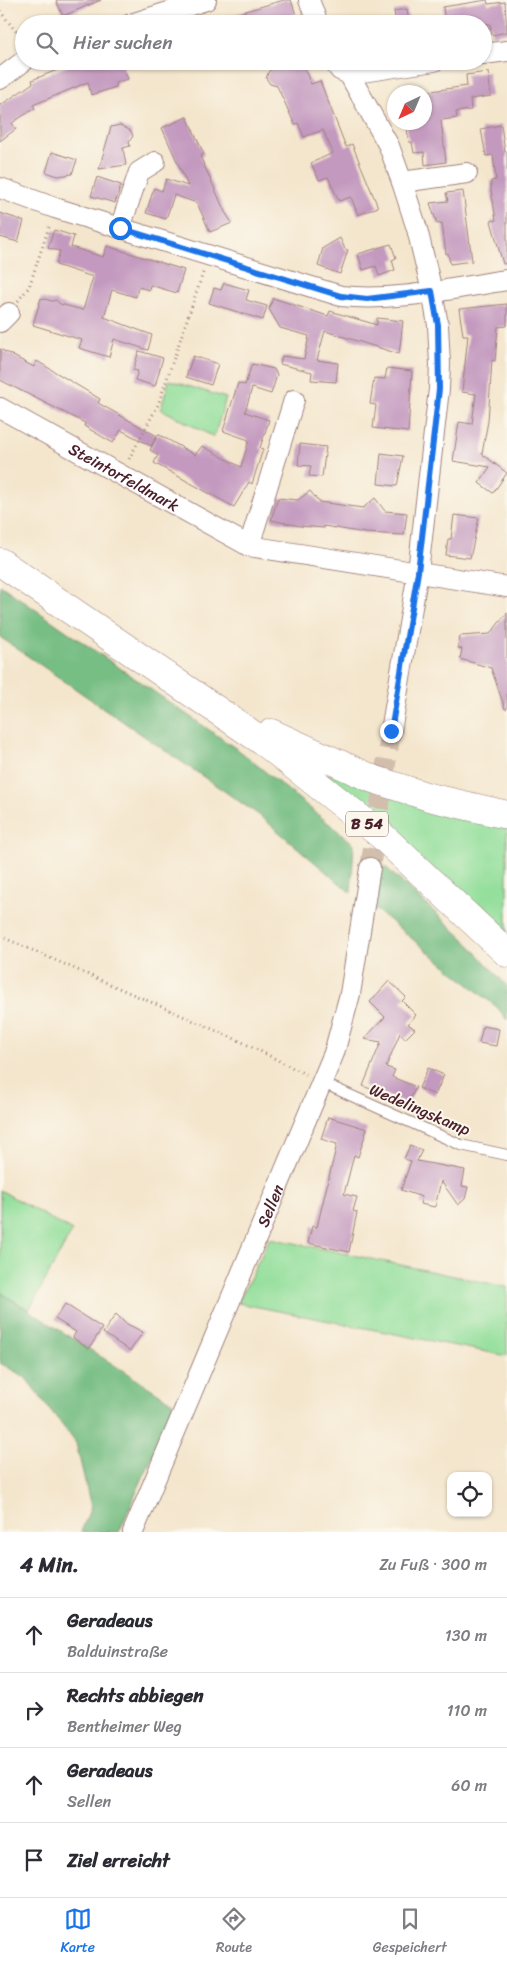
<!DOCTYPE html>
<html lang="de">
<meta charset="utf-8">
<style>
:root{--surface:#fff;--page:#f2f2f3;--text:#2b2b33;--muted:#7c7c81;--line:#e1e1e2;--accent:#1a73e8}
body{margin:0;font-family:Sriracha,sans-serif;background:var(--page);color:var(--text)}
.controls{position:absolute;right:15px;bottom:15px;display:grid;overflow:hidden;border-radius:10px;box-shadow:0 1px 4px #0004}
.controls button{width:45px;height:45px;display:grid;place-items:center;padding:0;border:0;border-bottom:1px solid var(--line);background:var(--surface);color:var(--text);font:25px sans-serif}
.compass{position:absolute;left:387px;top:85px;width:45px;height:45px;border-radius:50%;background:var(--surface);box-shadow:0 1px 4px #0004;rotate:224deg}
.stop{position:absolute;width:15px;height:15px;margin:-11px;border:4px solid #1a73e8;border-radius:50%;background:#fff}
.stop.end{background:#1a73e8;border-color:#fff;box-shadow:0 1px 5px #0008}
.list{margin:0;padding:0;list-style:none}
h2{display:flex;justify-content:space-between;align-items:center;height:65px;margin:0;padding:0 20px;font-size:21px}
h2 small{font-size:16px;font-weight:400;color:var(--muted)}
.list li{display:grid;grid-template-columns:32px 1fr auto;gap:15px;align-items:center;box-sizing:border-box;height:75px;padding:0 20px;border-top:1px solid var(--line)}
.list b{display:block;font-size:19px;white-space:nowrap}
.list p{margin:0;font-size:16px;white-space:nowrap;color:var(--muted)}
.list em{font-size:16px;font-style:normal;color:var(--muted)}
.icon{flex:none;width:28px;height:28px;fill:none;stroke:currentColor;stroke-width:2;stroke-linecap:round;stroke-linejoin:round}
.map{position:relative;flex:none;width:507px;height:1532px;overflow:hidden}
.search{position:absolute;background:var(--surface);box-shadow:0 1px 4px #0004;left:15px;right:15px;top:15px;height:55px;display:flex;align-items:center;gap:12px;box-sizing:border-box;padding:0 18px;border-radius:28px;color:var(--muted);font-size:19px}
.sheet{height:365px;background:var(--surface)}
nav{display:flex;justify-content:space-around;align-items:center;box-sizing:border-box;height:70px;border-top:1px solid var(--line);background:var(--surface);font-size:14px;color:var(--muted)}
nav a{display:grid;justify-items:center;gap:2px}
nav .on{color:var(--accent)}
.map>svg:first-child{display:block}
.green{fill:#94df9c;stroke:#6f7f64}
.forest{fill:#77be84;stroke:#606e58}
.building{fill:#c399bf}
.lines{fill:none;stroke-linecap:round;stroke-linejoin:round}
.minor-tunnel{stroke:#d2bead;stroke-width:20;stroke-dasharray:20 10;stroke-linecap:butt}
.service-casing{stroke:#9f827c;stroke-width:12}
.minor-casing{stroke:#9f827c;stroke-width:22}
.trunk-casing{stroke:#9f827c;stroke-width:29}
.path{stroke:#9f827c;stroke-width:3;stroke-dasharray:1 4;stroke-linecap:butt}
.service{stroke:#fff;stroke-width:10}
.minor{stroke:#fff;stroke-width:20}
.trunk{stroke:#fff;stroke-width:28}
.route{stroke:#1a73e8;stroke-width:6}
.labels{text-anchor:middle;stroke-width:4;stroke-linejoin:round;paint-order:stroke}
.shield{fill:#fbf7ec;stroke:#7f6065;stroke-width:1}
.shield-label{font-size:15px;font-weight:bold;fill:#4a1f2b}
.street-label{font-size:16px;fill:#4a1f2b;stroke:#fbf7ec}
</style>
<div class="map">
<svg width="507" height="1532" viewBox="0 0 507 1532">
<rect width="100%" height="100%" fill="#fbf7ec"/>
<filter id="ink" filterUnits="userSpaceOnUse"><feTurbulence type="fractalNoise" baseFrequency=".02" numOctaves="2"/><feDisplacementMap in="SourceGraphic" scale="10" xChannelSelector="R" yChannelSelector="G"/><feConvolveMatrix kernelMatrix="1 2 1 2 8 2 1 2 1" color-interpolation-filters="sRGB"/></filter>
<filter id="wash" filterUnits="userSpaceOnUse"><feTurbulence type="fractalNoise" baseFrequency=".0096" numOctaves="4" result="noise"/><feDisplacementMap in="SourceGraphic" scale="20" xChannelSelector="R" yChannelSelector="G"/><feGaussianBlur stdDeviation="1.12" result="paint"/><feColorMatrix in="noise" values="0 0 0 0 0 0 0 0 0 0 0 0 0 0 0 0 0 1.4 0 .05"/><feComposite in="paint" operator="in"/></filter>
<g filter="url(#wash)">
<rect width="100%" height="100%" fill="#f4e6cd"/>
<path class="green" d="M169,380L226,398L214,437L161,409Z
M306,759L507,823V933L489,919Z
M0,1190L72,1231L29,1310L0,1292Z
M270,1238L507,1287V1356L238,1303Z"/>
<path class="forest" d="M0,585L241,752L354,844L351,893L259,815L0,637Z
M381,863L464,939L507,986V1020L498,1008L374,908Z
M0,1292L175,1404L119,1532H81L91,1507L76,1443L25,1377L0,1363Z"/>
<g id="blocks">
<path class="building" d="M56,0H101L63,16Z
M284,0H291L299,24H212L211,21Z
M487,0L488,4L505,2L507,32L492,35L490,24H445L443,7Z
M407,9L409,24H396L394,11Z
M80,61H120L128,79L115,83L116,87L91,95L88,82L33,105L35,108L12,123L16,129L0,141V103L1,105L33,83L32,80Z
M288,61H301L311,84L320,81L346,147L352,144L378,207L358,215L351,197L339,201L328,177L319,180L311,163L333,153L323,130L304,137L298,123L295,125L277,86L270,84L266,78L269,71Z
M488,72L491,96L470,99L471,110L456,112L457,118L441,120L446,162L425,165L424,152L414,153L412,142H409L406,122H424V92L467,86L466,75Z
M187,117L204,154L200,156L225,212L232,223L210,232L197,203L174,195L166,219L146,213L154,188L162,191L166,179L188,186L162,128Z
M120,125L131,131L133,136L129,142L130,146L123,148L126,165L99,169L111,127Z
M501,125L505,152H507V263L503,264L491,221L496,220L491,190V181L496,180L493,155L486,156L481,129Z
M52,152L77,160L72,174L58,176L46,172Z
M97,177L121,185L115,203L91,196Z
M463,191L472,261L450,264L448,253L446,254L442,223L437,224L430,203L448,201L446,193Z
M0,213L24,221L18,242L0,237Z
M54,230L74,236L71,247L103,257L107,246L184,270L177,293L150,285L149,290L138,287L136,297L112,290L104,317L152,335L148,350L114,339L109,357L79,348L82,340L33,325L41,298L52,301L56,300L60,304L83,310L93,277L56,265L60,251L48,248Z
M340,238L345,249L348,250L340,274L318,266L323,248Z
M391,244L396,258L392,260L395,270L379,276L376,266L363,270L358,254Z
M224,283L249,290L246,300L267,306L263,320L209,303L214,288L221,290Z
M273,298L328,316L330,311L377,325V318L403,321L399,354L325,331L317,360L338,363L336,382L311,380L312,372L280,364L282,356L304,359L309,336L280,328L269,309Z
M507,304V326L498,327L495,361L492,360L488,421L482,454L507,473L493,493L479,483L490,467L453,461L459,422L472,424L476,394L462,392L468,335H463L459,309Z
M0,349L34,367L37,361L100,399L98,403L157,436L151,446L121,430L113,443L84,426L85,423L0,380Z
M139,351L163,358L155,386L135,380L138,371L133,370Z
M193,356L218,364L211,385L186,377Z
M252,364L274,369L277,375L271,394L252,388L245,412L269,420L260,448L263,449L252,484L249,482L234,507L154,463L158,455L150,450L158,434L195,455L202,446L241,467L249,440L223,431L238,383L245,385Z
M387,368L412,371L408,432L373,428L376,405L370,404L374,378L385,379Z
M300,444L326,447L322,477L309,476L311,466L298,465Z
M381,453L403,456L397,486L378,484Z
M310,491L319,502L363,508L375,498L385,511L407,513L404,535L365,533L324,526V528L300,526L271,520L278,498L298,500Z
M454,515L479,518L470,558L446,555L448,539H451Z
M507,613V709H505L491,668L460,659L462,649L458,648L460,636L490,634Z
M389,981L406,997L402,1001L416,1015L408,1024L415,1029L405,1039L400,1033L386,1067L395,1070L392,1077L416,1087L408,1104L363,1086L381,1042L364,1039L385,1017L370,1002Z
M483,1026L499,1029L496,1046L479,1043Z
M428,1068L444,1075L435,1095L419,1088Z
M328,1117L367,1129L358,1157L354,1155L344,1194L357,1197L353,1211L357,1212L349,1252L308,1243L312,1226L317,1227L337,1144L321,1139Z
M410,1145L422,1150L417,1161L465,1170L462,1186L468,1187L465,1199L458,1205L441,1181L435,1207L420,1204L422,1197L401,1190L411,1161L404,1159Z
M65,1304L102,1328L89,1349L76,1340L73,1337L76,1332L55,1319Z
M116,1314L125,1323L143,1332L130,1351L103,1333Z"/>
</g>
</g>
<g filter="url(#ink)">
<use href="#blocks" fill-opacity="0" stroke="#9f827c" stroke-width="1"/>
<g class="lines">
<path class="minor-tunnel" d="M370,868L391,731"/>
<defs>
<path id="service" d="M323,1083L461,1145L507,1155"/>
<g id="minor">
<path d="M309,0L318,24"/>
<path d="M131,24L206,0"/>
<path d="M483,54L507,51"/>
<path d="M333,61L340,70L349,74L389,146L402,182L417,229L432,291L438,325L440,364L439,389L418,572L391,731"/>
<path d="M349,74L434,61"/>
<path d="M0,79L24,61"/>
<path d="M402,182L467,173"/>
<path d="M0,188L55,208L341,296C396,302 453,288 507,280"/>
<path d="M120,228L139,172L155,162"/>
<path d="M0,322L9,313"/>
<path id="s1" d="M0,408L249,546L507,587"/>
<path d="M249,546L294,400"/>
<path id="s2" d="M133,1532L334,1053L350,994L370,868"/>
</g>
<path id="trunk" d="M0,562L268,745L381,835L507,953
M271,733L373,779L429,797L507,815"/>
</defs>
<use href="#service" class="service-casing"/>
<use href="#minor" class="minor-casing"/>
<use href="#trunk" class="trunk-casing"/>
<path class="path" d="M0,11L24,42
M18,301L29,287L50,224
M129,459L158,405L204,270
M0,936L242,1042L307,1075"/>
<use href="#service" class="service"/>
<use href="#minor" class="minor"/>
<use href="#trunk" class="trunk"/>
</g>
</g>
<g class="lines" filter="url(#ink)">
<path class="route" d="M120,228L341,296L367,299L432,291L438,325L439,389L418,572L391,731"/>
</g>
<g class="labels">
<rect class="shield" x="346" y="811.5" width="42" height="25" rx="4"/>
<g class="shield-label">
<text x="367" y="829">B 54</text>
</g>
<g class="street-label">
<text dy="6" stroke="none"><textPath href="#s1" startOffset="142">Steintorfeldmark</textPath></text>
<text transform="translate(420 1109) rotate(23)" y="6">Wedelingskamp</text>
<text dy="6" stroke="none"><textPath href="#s2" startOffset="354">Sellen</textPath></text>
</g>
</g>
</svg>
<div class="controls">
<button><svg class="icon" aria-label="locate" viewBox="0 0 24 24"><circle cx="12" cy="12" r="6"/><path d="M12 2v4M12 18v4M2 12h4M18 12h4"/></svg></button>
</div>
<svg class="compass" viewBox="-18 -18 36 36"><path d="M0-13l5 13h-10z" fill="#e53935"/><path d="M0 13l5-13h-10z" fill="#7c7c81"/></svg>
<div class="stop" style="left:120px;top:228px"></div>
<div class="stop end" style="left:391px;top:731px"></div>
<div class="search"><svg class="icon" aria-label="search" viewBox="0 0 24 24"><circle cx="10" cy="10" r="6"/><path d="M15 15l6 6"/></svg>Hier suchen</div>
</div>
<section class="sheet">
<h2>4 Min.<small>Zu Fuß · 300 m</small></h2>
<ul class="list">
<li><svg class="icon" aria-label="ahead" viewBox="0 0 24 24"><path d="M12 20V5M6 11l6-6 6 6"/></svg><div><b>Geradeaus</b><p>Balduinstraße</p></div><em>130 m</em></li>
<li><svg class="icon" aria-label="right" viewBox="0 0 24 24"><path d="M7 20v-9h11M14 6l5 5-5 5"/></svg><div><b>Rechts abbiegen</b><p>Bentheimer Weg</p></div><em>110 m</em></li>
<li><svg class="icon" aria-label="ahead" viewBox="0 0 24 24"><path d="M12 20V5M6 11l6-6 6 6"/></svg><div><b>Geradeaus</b><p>Sellen</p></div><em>60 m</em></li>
<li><svg class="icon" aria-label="arrive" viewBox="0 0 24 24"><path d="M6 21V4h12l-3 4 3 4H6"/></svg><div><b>Ziel erreicht</b></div></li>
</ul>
</section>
<nav>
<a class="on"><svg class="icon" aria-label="map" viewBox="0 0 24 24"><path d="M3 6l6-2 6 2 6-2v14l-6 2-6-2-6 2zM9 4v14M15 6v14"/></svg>Karte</a>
<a><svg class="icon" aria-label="directions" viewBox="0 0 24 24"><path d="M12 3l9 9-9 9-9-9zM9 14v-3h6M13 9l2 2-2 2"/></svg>Route</a>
<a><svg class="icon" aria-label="saved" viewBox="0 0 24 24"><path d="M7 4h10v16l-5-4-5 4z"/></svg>Gespeichert</a>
</nav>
